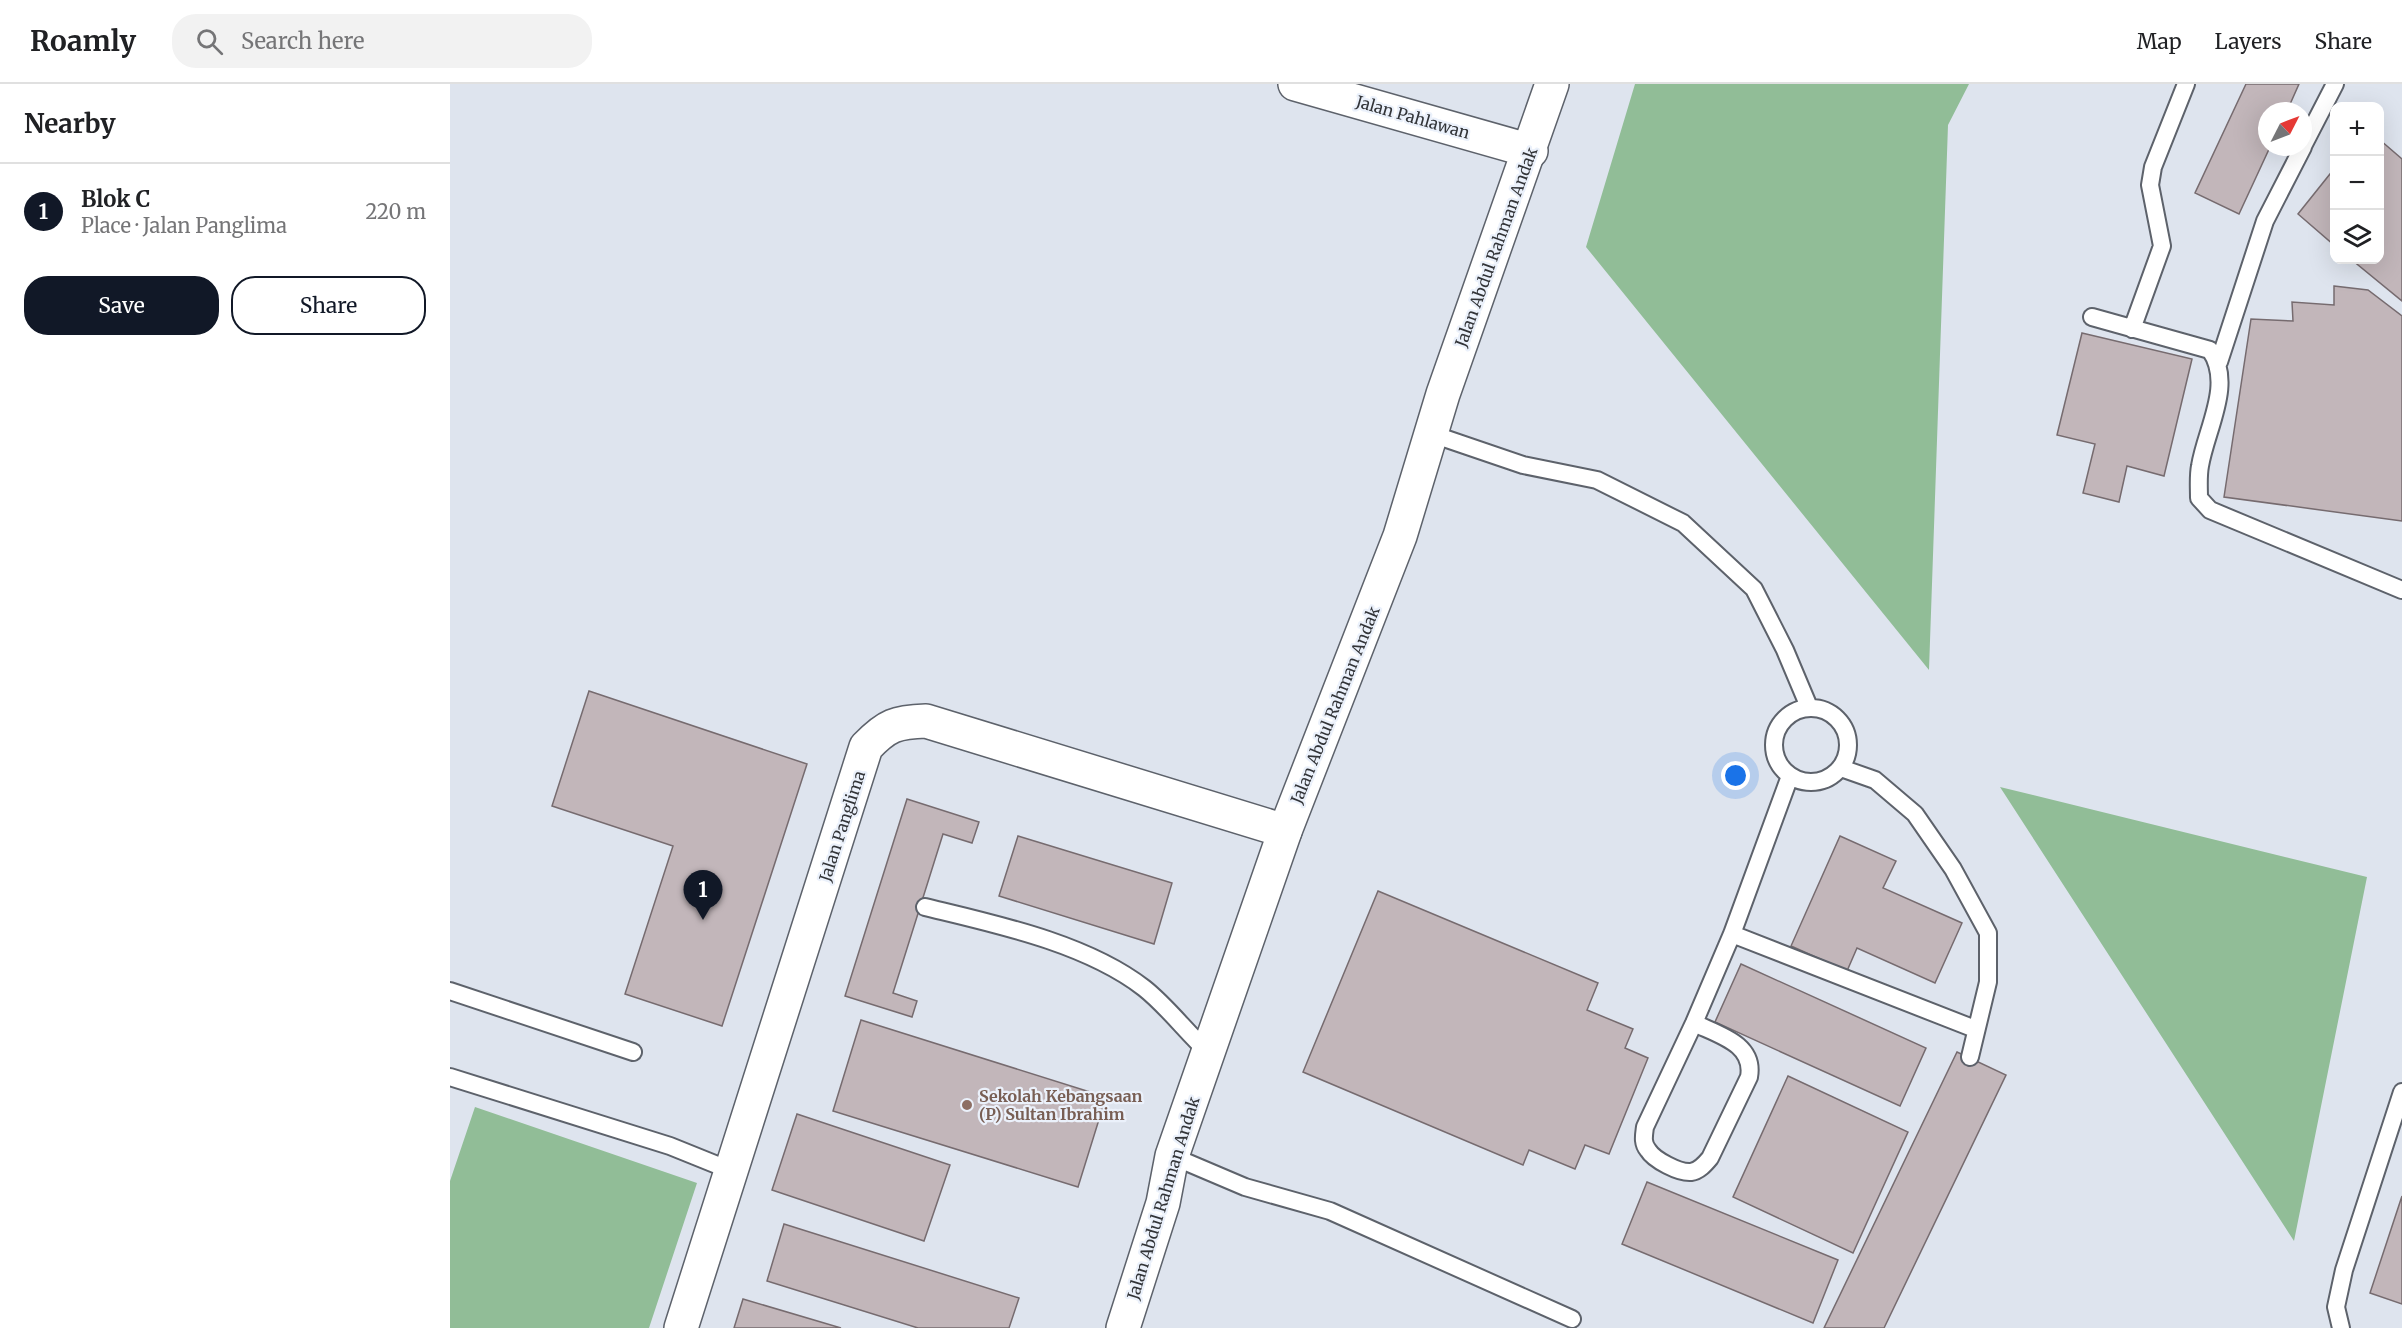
<!DOCTYPE html>
<meta charset="utf-8">
<style>
:root{--surface:#fff;--page:#f2f2f2;--text:#202124;--muted:#757577;--line:#e0e0e0;--accent:#111827}
body{margin:0;font-family:Merriweather,serif;background:var(--page);color:var(--text)}
.controls{position:absolute;right:18px;top:18px;display:grid;overflow:hidden;border-radius:12px;box-shadow:0 6px 24px #0002}
.controls button{width:54px;height:54px;display:grid;place-items:center;padding:0;border:0;border-bottom:2px solid var(--line);background:var(--surface);color:var(--text);font:30px sans-serif}
.compass{position:absolute;left:1808px;top:18px;width:54px;height:54px;border-radius:50%;background:var(--surface);box-shadow:0 6px 24px #0002;rotate:48deg}
.you{position:absolute;left:1286px;top:692px;width:21px;height:21px;margin:-15px;border:4px solid #fff;border-radius:50%;background:#1a73e8;box-shadow:0 0 0 9px #1a73e833}
.badge{display:grid;place-items:center;width:39px;height:39px;border-radius:50%;background:var(--accent);color:#fff;font-size:20px;font-weight:700}
.pin{position:absolute;translate:-50% -50px;filter:drop-shadow(0 2px 3px #0008)}
.pin::after{content:'';position:absolute;top:32px;width:21px;height:18px;background:inherit;clip-path:polygon(0 0,100% 0,50% 100%)}
.list{margin:0;padding:0;list-style:none}
h2{display:flex;justify-content:space-between;align-items:center;height:78px;margin:0;padding:0 24px;font-size:26px}
h2 small{font-size:20px;font-weight:400;color:var(--muted)}
.list li{display:grid;grid-template-columns:39px 1fr auto;gap:18px;align-items:center;box-sizing:border-box;height:96px;padding:0 24px;border-top:2px solid var(--line)}
.list b{display:block;font-size:22px;white-space:nowrap}
.list p{margin:0;font-size:20px;white-space:nowrap;color:var(--muted)}
.list em{font-size:20px;font-style:normal;color:var(--muted)}
.actions{display:flex;gap:12px;padding:18px 24px}
.actions a{flex:1;padding:14px 0;border:2px solid var(--accent);border-radius:24px;text-align:center;font-size:21px;color:var(--accent)}
.actions .main{background:var(--accent);color:#fff}
.icon{flex:none;width:33px;height:33px;fill:none;stroke:currentColor;stroke-width:2;stroke-linecap:round;stroke-linejoin:round}
.map{position:relative;flex:none;width:1952px;height:1244px;overflow:hidden}
header{display:flex;align-items:center;gap:36px;box-sizing:border-box;height:84px;padding:0 30px;background:var(--surface);border-bottom:2px solid var(--line)}
header strong{font-size:28px}
nav{display:flex;gap:33px;margin-inline-start:auto;font-size:21px}
.search{width:420px;height:54px;background:var(--page);display:flex;align-items:center;gap:15px;box-sizing:border-box;padding:0 21px;border-radius:24px;color:var(--muted);font-size:22px}
main{display:flex}
aside{flex:1;background:var(--surface)}
.map>svg:first-child{display:block}
.green{fill:#91bd97}
.building{fill:#c2b6ba;stroke:#766b6f;stroke-width:1.5}
.lines{fill:none;stroke-linecap:round;stroke-linejoin:round}
.service-casing{stroke:#5d626b;stroke-width:20}
.minor-casing{stroke:#5d626b;stroke-width:36}
.tertiary-casing{stroke:#5d626b;stroke-width:36}
.service{stroke:#fff;stroke-width:16}
.minor{stroke:#fff;stroke-width:33}
.tertiary{stroke:#fff;stroke-width:33}
.education-dot{fill:#8d6e63;stroke:#ebf1fb;stroke-width:2}
.labels{text-anchor:middle;stroke-width:4.5;stroke-linejoin:round;paint-order:stroke}
.street-label{font-size:16px;fill:#323438;stroke:#ebf1fb}
.education-label{font-size:16px;font-weight:bold;fill:#785e54;stroke:#ebf1fb;text-anchor:start}
</style>
<header>
<strong>Roamly</strong>
<div class="search"><svg class="icon" aria-label="search" viewBox="0 0 24 24"><circle cx="10" cy="10" r="6"/><path d="M15 15l6 6"/></svg>Search here</div>
<nav><a>Map</a><a>Layers</a><a>Share</a></nav>
</header>
<main>
<aside>
<h2>Nearby<small></small></h2>
<ul class="list">
<li><span class="badge">1</span><div><b>Blok C</b><p>Place · Jalan Panglima</p></div><em>220 m</em></li>
</ul>
<div class="actions"><a class="main">Save</a><a>Share</a></div>
</aside>
<div class="map">
<svg width="1952" height="1244" viewBox="0 0 1952 1244">
<rect width="100%" height="100%" fill="#dee4ee"/>
<path class="green" d="M1185,0H1519L1498,41L1479,586L1136,163Z
M1550,703L1917,793L1844,1157Z
M25,1023L247,1099L199,1244H0V1097Z"/>
<path class="building" d="M1796,0H1849L1837,27H1817V63H1820L1789,130L1745,109Z
M1930,56L1952,75V217L1902,176H1930Z
M1884,85V161L1848,130Z
M1884,202L1918,206L1952,232V437L1774,413L1801,235L1843,237L1842,218L1884,221Z
M1632,249L1742,275L1714,392L1677,382L1669,418L1633,409L1645,360L1607,351Z
M139,607L357,680L272,942L175,910L223,762L102,722Z
M457,715L529,738L522,759L493,750L443,909L467,917L462,933L395,912Z
M568,752L722,799L704,860L549,812Z
M1390,752L1446,777L1433,804L1512,839L1485,899L1407,864L1397,887L1341,862Z
M928,807L1148,899L1137,926L1183,945L1175,964L1198,974L1159,1070L1135,1061L1125,1085L1079,1066L1073,1081L853,988Z
M1291,880L1476,964L1450,1022L1265,938Z
M411,936L656,1013L628,1103L383,1027Z
M1507,968L1556,991L1434,1244H1374Z
M1338,992L1458,1048L1403,1169L1283,1113Z
M347,1030L500,1081L474,1157L322,1106Z
M1197,1098L1388,1176L1363,1239L1172,1160Z
M1952,1112V1220L1920,1209Z
M334,1140L569,1214L559,1244H468L317,1197Z
M293,1215L391,1244H284Z"/>
<g class="lines">
<defs>
<path id="service" d="M1853,62L1885,0
M1642,233L1760,266C1784,300 1756,345 1750,382C1748,392 1749,404 1749,414L1760,426L1952,506
M1682,245L1712,162L1700,101L1703,83L1736,0
M1769,278L1815,137L1853,63
M982,350L1073,381L1147,396L1233,439L1304,505L1335,566L1359,623
M1324 661a37 37 0 1 1 74 0a37 37 0 1 1-74 0Z
M1391,684L1425,696L1465,730L1503,785L1538,849V898L1520,973
M475,823C545,840 636,859 694,904C717,922 737,949 759,969
M1282,850L1525,945
M0,907L183,968
M1244,939C1269,951 1305,960 1299,993L1260,1074C1255,1080 1249,1087 1241,1088C1229,1089 1204,1076 1198,1066C1192,1059 1194,1051 1195,1043L1244,939L1282,850L1340,692
M0,993L220,1062L282,1087
M722,1072L795,1103L880,1127L1122,1235
M1891,1244L1886,1223L1894,1186L1952,1008"/>
<path id="minor" d="M845,0L1081,67
M231,1244L416,663C437,641 446,638 476,637L835,747"/>
<path id="tertiary" d="M673,1244L713,1119L722,1072L835,747L950,452L993,310L1102,0"/>
</defs>
<use href="#service" class="service-casing"/>
<use href="#minor" class="minor-casing"/>
<use href="#tertiary" class="tertiary-casing"/>
<use href="#service" class="service"/>
<use href="#minor" class="minor"/>
<use href="#tertiary" class="tertiary"/>
</g>
<circle class="education-dot" cx="517" cy="1021" r="6"/>
<g class="labels">
<g class="street-label">
<text transform="translate(963 33) rotate(16)" y="6">Jalan Pahlawan</text>
<text transform="translate(1046 163) rotate(-70)" y="6">Jalan Abdul Rahman Andak</text>
<text transform="translate(885 621) rotate(-68)" y="6">Jalan Abdul Rahman Andak</text>
<text transform="translate(392 742) rotate(-72)" y="6">Jalan Panglima</text>
<text transform="translate(713 1114) rotate(-73)" y="6">Jalan Abdul Rahman Andak</text>
</g>
<g class="education-label">
<text x="529" y="1018">Sekolah Kebangsaan<tspan x="529" dy="18">(P) Sultan Ibrahim</tspan></text>
</g>
</g>
</svg>
<div class="controls">
<button>+</button>
<button>−</button>
<button><svg class="icon" aria-label="layers" viewBox="0 0 24 24"><path d="M12 4l9 5-9 5-9-5zM3 14l9 5 9-5"/></svg></button>
</div>
<svg class="compass" viewBox="-18 -18 36 36"><path d="M0-13l5 13h-10z" fill="#e53935"/><path d="M0 13l5-13h-10z" fill="#757577"/></svg>
<div class="you"></div>
<div class="pin badge" style="left:253px;top:836px">1</div>
</div>
</main>
